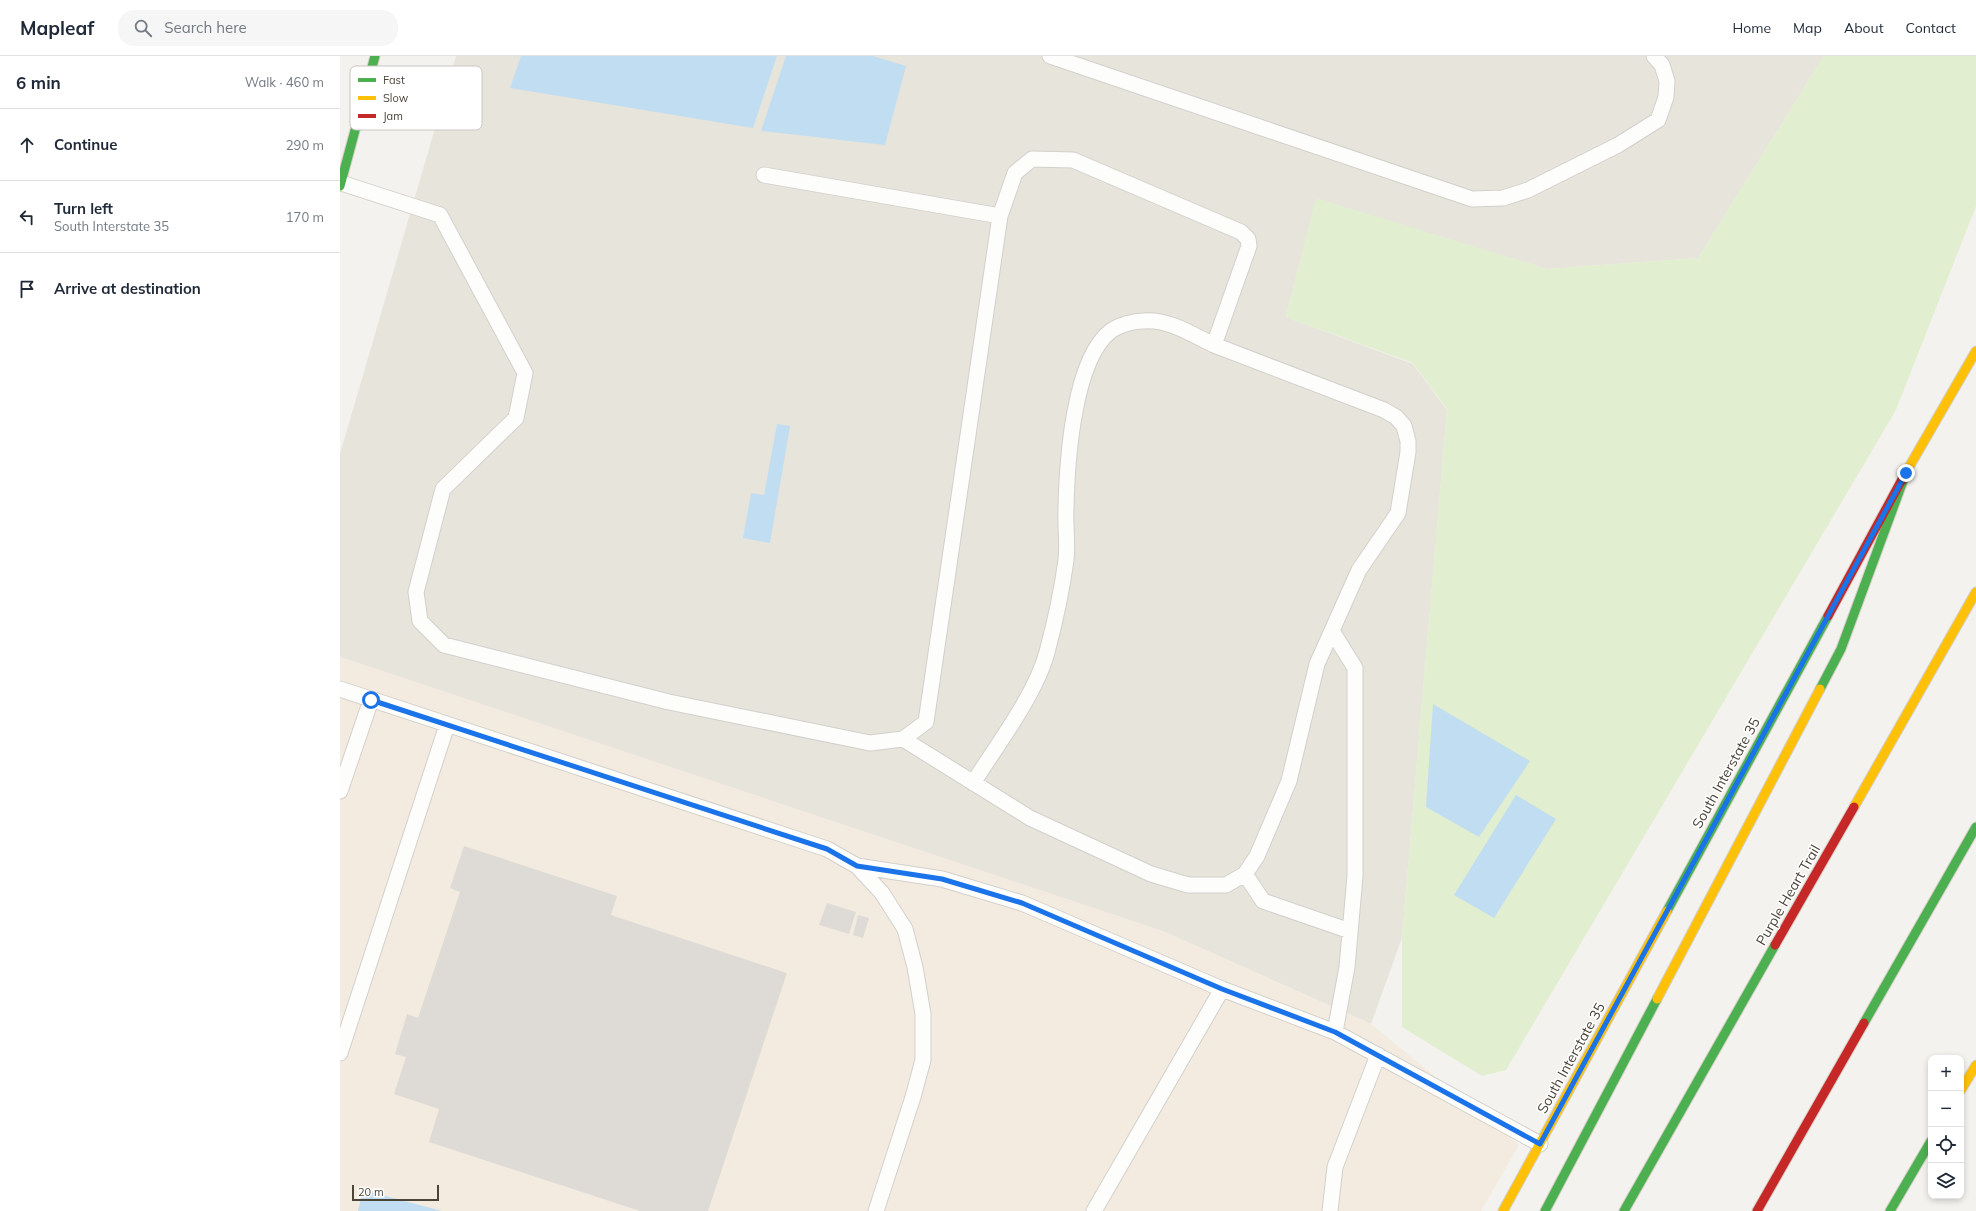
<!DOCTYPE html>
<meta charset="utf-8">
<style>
:root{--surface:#fff;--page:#f6f6f7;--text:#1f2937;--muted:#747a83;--line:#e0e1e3}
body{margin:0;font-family:Mulish,sans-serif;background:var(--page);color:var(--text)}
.controls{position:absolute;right:12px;bottom:12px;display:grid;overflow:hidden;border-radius:8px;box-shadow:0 2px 6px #0003}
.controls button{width:36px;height:36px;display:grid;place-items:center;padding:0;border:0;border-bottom:1px solid var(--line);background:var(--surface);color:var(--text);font:20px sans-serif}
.scale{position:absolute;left:12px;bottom:10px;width:87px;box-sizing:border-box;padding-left:4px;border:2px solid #4b4439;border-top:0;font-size:11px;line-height:14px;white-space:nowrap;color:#4b4439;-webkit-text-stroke:3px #fff;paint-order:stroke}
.stop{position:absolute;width:12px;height:12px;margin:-9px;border:3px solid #1a73e8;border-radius:50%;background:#fff}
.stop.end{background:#1a73e8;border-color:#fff;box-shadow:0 1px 4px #0008}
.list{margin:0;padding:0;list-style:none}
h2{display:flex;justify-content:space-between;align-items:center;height:52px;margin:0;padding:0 16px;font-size:17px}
h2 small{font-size:13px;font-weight:400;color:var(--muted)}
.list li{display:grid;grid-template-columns:26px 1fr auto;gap:12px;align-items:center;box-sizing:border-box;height:72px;padding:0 16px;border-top:1px solid var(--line)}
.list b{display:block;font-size:15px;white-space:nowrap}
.list p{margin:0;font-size:13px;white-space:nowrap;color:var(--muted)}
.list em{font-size:13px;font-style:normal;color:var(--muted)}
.icon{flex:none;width:22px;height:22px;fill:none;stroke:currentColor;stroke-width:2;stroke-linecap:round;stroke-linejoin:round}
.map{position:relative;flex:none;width:1636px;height:1155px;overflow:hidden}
header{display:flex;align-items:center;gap:24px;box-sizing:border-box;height:56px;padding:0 20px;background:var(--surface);border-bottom:1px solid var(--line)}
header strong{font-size:19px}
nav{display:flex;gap:22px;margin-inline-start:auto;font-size:14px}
.search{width:280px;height:36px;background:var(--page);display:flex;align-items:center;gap:10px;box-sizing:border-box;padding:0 14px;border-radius:16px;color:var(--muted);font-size:15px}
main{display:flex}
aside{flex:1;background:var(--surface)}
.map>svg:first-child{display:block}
.residential{fill:#e7e4dc}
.commercial{fill:#f3ebdf}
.green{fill:#e1eecf}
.water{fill:#c0ddf1}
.building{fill:#dedbd6}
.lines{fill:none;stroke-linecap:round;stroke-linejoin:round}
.lane-casing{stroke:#d2d0cb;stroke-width:17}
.fast-casing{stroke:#d3cfc5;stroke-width:11}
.slow-casing{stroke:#d3cfc5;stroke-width:11}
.jam-casing{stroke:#d3cfc5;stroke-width:11}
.lane{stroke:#fdfdfc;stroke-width:15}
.fast{stroke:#4caf50;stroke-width:9}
.slow{stroke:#ffc107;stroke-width:9}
.jam{stroke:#c62828;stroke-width:9}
.route{stroke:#1a73e8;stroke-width:5}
.labels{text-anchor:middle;stroke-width:3;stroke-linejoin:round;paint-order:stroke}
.street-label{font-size:14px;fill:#4b4439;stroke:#fff}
.key{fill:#fff;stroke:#c9c7c4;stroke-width:1}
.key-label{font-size:11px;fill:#4b4439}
</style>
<header>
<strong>Mapleaf</strong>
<div class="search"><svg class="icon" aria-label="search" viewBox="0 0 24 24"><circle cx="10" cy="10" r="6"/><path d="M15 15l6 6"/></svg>Search here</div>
<nav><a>Home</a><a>Map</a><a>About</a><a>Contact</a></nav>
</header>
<main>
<aside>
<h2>6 min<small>Walk · 460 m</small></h2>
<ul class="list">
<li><svg class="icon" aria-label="ahead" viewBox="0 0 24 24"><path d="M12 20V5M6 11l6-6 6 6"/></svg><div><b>Continue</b></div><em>290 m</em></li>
<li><svg class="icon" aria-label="left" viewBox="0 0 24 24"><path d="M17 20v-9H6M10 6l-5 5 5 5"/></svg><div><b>Turn left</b><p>South Interstate 35</p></div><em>170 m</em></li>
<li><svg class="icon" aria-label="arrive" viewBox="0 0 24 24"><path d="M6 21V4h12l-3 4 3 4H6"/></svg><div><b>Arrive at destination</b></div></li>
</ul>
</aside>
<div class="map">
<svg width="1636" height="1155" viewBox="0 0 1636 1155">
<rect width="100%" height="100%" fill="#f4f2ee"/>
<path class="residential" d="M116,0H1484L1358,202L1207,213L976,143L946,261L1073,308L1107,354L1062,882L1031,968L825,876L0,601V398Z"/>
<path class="commercial" d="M0,601L825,876L1031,968L1179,1089L1141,1155H0Z"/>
<path class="green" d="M1484,0H1636V150L1556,354L1166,1014L1142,1020L1062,971V882L1107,353L1073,307L946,261L976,142L1207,213L1358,202Z"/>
<path class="water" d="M181,0H437L413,72L170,32Z
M446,0H533L566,10L545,89L421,75Z
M437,368L450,370L430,487L403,482L411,437L424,439Z
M1093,648L1190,705L1139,781L1086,751Z
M1176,739L1216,763L1154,862L1114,839Z
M23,1134L102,1155H18Z"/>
<path class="building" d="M124,790L277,840L271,859L447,917L368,1155H300L89,1086L99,1053L54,1038L66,1001L55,998L67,958L78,962L120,836L110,832Z
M487,847L516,856L509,878L479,869Z
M518,859L529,862L523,882L513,879Z"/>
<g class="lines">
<defs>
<path id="lane" d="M710,0L1132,143L1163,142L1188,134L1278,89L1318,64L1326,41L1327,25L1322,9L1314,0
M1,127L100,159L185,317L176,362L103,433L76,536L80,565L104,589L329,646L530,687L563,683L586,666L660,160L424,119
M992,575L1015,612V820L1007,911L995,976
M0,633L487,793L517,810L542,837L565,873L575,911L583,958V1004L573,1041L536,1155
M563,683L690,762L811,818L848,829H886L905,818L917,800L949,725L977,608L1019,514L1058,457L1068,396V385L1064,370L1056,361L1044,354L874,289L909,190L908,183L901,176L733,104L692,103L675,117L660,160
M633,727C657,689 696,638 707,596C715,566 722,534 726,504C728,487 725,469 726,452C727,407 733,302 772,274C780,269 793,265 803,265C827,262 853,279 874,289
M0,735L31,644
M517,810L602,823L682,847L882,933L995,976L1200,1088
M905,818L923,845L1010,875
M0,997L107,669
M754,1155L882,933
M990,1155L995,1111L1038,999"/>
<path id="fast" d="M0,130L35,0
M1480,633L1501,593L1566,417
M1327,855L1488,560
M1524,967L1636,771
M1205,1155L1317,943
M1284,1155L1435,889
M1550,1155L1591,1085"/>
<path id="slow" d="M1565,418L1636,295
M1514,751L1636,536
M1317,943L1480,633
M1621,1034L1636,1009
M1163,1155L1327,855"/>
<path id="jam" d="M1488,560L1565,418
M1435,889L1514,751
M1417,1155L1524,967"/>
</defs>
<use href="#lane" class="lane-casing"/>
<use href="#fast" class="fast-casing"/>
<use href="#slow" class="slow-casing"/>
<use href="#jam" class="jam-casing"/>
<use href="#lane" class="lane"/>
<use href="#fast" class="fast"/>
<use href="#slow" class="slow"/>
<use href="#jam" class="jam"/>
</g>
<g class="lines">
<path class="route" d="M31,644L487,793L517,810L602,823L682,847L882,933L995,976L1200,1088L1566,417"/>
</g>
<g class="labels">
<g class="street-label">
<text transform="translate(1386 717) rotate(-61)" y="5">South Interstate 35</text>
<text transform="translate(1448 839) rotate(-60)" y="5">Purple Heart Trail</text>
<text transform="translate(1231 1002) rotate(-61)" y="5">South Interstate 35</text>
</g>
</g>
<rect x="10" y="10" width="132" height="64" rx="6" class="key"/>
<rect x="18" y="22" width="18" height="4" fill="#4caf50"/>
<rect x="18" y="40" width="18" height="4" fill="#ffc107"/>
<rect x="18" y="58" width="18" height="4" fill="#c62828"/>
<g class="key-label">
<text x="43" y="28">Fast</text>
<text x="43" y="46">Slow</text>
<text x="43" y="64">Jam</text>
</g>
</svg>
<div class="controls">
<button>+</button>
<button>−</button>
<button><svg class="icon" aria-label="locate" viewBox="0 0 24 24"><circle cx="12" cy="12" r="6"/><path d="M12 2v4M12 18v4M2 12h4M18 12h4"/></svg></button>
<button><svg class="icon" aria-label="layers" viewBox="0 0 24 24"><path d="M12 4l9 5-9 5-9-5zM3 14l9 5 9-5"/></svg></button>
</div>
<div class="scale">20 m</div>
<div class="stop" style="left:31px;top:644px"></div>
<div class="stop end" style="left:1566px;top:417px"></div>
</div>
</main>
